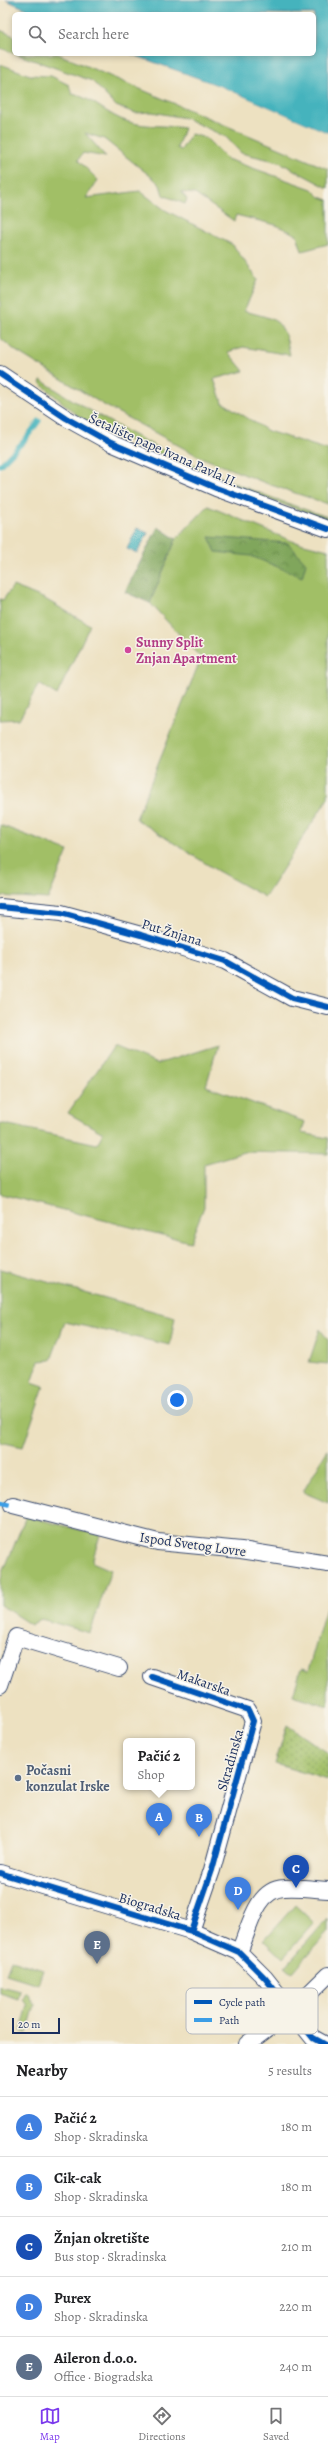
<!DOCTYPE html>
<meta charset="utf-8">
<style>
:root{--surface:#fff;--page:#f6f6f6;--text:#202124;--muted:#757577;--line:#e0e0e0;--accent:#7c3aed}
body{margin:0;font-family:Alegreya,serif;background:var(--page);color:var(--text)}
.scale{position:absolute;left:12px;bottom:10px;width:48px;box-sizing:border-box;padding-left:4px;border:2px solid #1b2f5e;border-top:0;font-size:11px;line-height:14px;white-space:nowrap;color:#1b2f5e;-webkit-text-stroke:3px #f7f3e8;paint-order:stroke}
.you{position:absolute;left:177px;top:1400px;width:14px;height:14px;margin:-10px;border:3px solid #fff;border-radius:50%;background:#1a73e8;box-shadow:0 0 0 6px #1a73e833}
.badge{display:grid;place-items:center;width:26px;height:26px;border-radius:50%;background:var(--accent);color:#fff;font-size:13px;font-weight:700}
.pin{position:absolute;translate:-50% -33px;filter:drop-shadow(0 1px 2px #0008)}
.pin::after{content:'';position:absolute;top:21px;width:14px;height:12px;background:inherit;clip-path:polygon(0 0,100% 0,50% 100%)}
.popup{position:absolute;left:123px;top:1738px;width:72px;height:52px;box-sizing:border-box;display:grid;place-content:center;border-radius:6px;background:var(--surface);filter:drop-shadow(0 1px 3px #0005);font-size:13px;white-space:nowrap;color:var(--muted)}
.popup b{font-size:15px;color:var(--text)}
.popup::after{content:'';position:absolute;left:50%;top:100%;margin-left:-8px;border:8px solid transparent;border-top-color:var(--surface)}
.list{margin:0;padding:0;list-style:none}
h2{display:flex;justify-content:space-between;align-items:center;height:52px;margin:0;padding:0 16px;font-size:17px}
h2 small{font-size:13px;font-weight:400;color:var(--muted)}
.list li{display:grid;grid-template-columns:26px 1fr auto;gap:12px;align-items:center;box-sizing:border-box;height:60px;padding:0 16px;border-top:1px solid var(--line)}
.list b{display:block;font-size:15px;white-space:nowrap}
.list p{margin:0;font-size:13px;white-space:nowrap;color:var(--muted)}
.list em{font-size:13px;font-style:normal;color:var(--muted)}
.icon{flex:none;width:22px;height:22px;fill:none;stroke:currentColor;stroke-width:2;stroke-linecap:round;stroke-linejoin:round}
.map{position:relative;flex:none;width:328px;height:2044px;overflow:hidden}
.search{position:absolute;background:var(--surface);box-shadow:0 2px 6px #0003;left:12px;right:12px;top:12px;height:44px;display:flex;align-items:center;gap:10px;box-sizing:border-box;padding:0 14px;border-radius:6px;color:var(--muted);font-size:15px}
.sheet{height:352px;background:var(--surface)}
nav{display:flex;justify-content:space-around;align-items:center;box-sizing:border-box;height:56px;border-top:1px solid var(--line);background:var(--surface);font-size:11px;color:var(--muted)}
nav a{display:grid;justify-items:center;gap:2px}
nav .on{color:var(--accent)}
.map>svg:first-child{display:block}
.green{fill:#a1bf66;stroke:#5e7762}
.forest{fill:url(#forest-crowns);stroke:#4e6a5c}
.park{fill:url(#park-dots);stroke:#5e7762}
.water{fill:#44b3bd;stroke:#30718e}
.pier{fill:#ede1c1}
.lines{fill:none;stroke-linecap:round;stroke-linejoin:round}
.stream{stroke:#44b3bd;stroke-width:5}
.minor-casing{stroke:#3a4a6d;stroke-width:18}
.minor{stroke:#fff;stroke-width:16}
.quiet{stroke:#3b9de6;stroke-width:5;stroke-dasharray:10 5;stroke-linecap:butt}
.cycleway-casing{stroke:#f7f3e8;stroke-width:8}
.cycleway{stroke:#0057b8;stroke-width:6}
.hotel-dot{fill:#d1479c;stroke:#f7f3e8;stroke-width:1.5}
.service-dot{fill:#5c6f8a;stroke:#f7f3e8;stroke-width:1.5}
.labels{text-anchor:middle;stroke-width:3;stroke-linejoin:round;paint-order:stroke}
.street-label{font-size:14px;fill:#1b2f5e;stroke:#f7f3e8}
.hotel-label{font-size:14px;font-weight:bold;fill:#b23c85;stroke:#f7f3e8;text-anchor:start}
.service-label{font-size:14px;font-weight:bold;fill:#4e5e75;stroke:#f7f3e8;text-anchor:start}
.key{fill:#f7f3e8;stroke:#b5b8bf;stroke-width:1}
.key-label{font-size:11px;fill:#1b2f5e}
</style>
<div class="map">
<svg width="328" height="2044" viewBox="0 0 328 2044">
<defs>
<pattern id="forest-crowns" width="20" height="18" patternUnits="userSpaceOnUse"><rect width="20" height="18" fill="#80a65b"/><path d="M2 6a3 3 0 1 1 6 0M12 15a3 3 0 1 1 6 0" fill="none" stroke="#68884e"/></pattern>
<pattern id="park-dots" width="8" height="8" patternUnits="userSpaceOnUse"><rect width="8" height="8" fill="#a1bf66"/><path d="M2 2h.1M6 6h.1" fill="none" stroke="#829c57" stroke-width="1.8" stroke-linecap="round"/></pattern>
</defs>
<rect width="100%" height="100%" fill="#f7f3e8"/>
<filter id="ink" filterUnits="userSpaceOnUse"><feTurbulence type="fractalNoise" baseFrequency=".025" numOctaves="2"/><feDisplacementMap in="SourceGraphic" scale="8" xChannelSelector="R" yChannelSelector="G"/><feConvolveMatrix kernelMatrix="1 2 1 2 8 2 1 2 1" color-interpolation-filters="sRGB"/></filter>
<filter id="wash" filterUnits="userSpaceOnUse"><feTurbulence type="fractalNoise" baseFrequency=".012" numOctaves="4" result="noise"/><feDisplacementMap in="SourceGraphic" scale="16" xChannelSelector="R" yChannelSelector="G"/><feGaussianBlur stdDeviation="0.9" result="paint"/><feColorMatrix in="noise" values="0 0 0 0 0 0 0 0 0 0 0 0 0 0 0 0 0 1.4 0 .05"/><feComposite in="paint" operator="in"/></filter>
<g filter="url(#wash)">
<rect width="100%" height="100%" fill="#ede1c1"/>
<path class="green" d="M0,30L14,36V53L0,48Z
M16,54H58L328,169V188L279,162L241,153L226,137L185,118L152,112L135,113L116,106L92,81Z
M0,64L30,75L51,76L69,85L72,94C94,98 107,116 129,122C146,127 167,125 184,128L177,148L181,150L191,134L206,138L227,159L312,189L320,197L328,200V244L302,251L297,235L276,225L236,215L234,221L195,194L181,192L187,199L185,204L163,195L160,185L154,179L104,139L85,133L106,157L83,153L78,160L98,180L86,198L140,191L165,210L233,245L258,280L244,311C278,320 283,318 290,355L243,347L228,352L244,371L214,379L222,402L268,431L328,450V504L268,484L198,456L104,405L16,351L0,338Z
M41,380C130,438 226,485 328,517V520L253,494L100,428L78,416L40,383Z
M208,506L292,541L328,550V798L265,897L216,870L136,819L201,658L150,603L176,539Z
M13,586L45,599L90,625L57,695L39,684L19,719L0,720V599L3,600Z
M0,825L68,851L48,899L0,896Z
M218,1045L206,1086L305,1122L301,1133L328,1138V1154L244,1152L204,1164V1207L190,1242L0,1194V1123L97,1144L103,1133L68,1113L114,1046L157,1064Z
M0,1269L175,1317L170,1345L65,1322L51,1360L39,1361L32,1382L44,1386L23,1447L0,1442Z
M320,1329L328,1340V1364L309,1362Z
M328,1449V1503L303,1492Z
M26,1516L100,1535L92,1562L111,1570L90,1633L41,1619L31,1625L0,1605V1580Z
M327,1604L328,1605V1706L293,1695L301,1669L308,1671Z
M295,1905L314,1923L283,1958L264,1940Z
M328,1918V1932L292,1973L285,1967Z
M11,1960L43,1970L38,1984L6,1974Z
M0,1986L20,1991L18,1999L0,1993Z
M26,1992L35,2005L27,2033L21,2031L28,2005L23,2000Z"/>
<path class="forest" d="M158,527L176,539L150,603L125,592Z
M209,537L288,543L306,563L302,577L251,556L216,552Z"/>
<path class="park" d="M287,1725L328,1753V1780L275,1764Z"/>
<path class="water" d="M6,0H328V133L222,87L131,54H314V14H38Z
M137,528L148,533L137,553L127,549Z"/>
<path class="pier" d="M129,54L222,87L328,133V135L221,89L150,64Z"/>
<g class="lines">
<path class="stream" d="M0,465L24,441L39,421"/>
</g>
</g>
<g filter="url(#ink)">
<g class="lines">
<defs>
<path id="minor" d="M0,374L66,418L111,443L216,488L328,529
M0,907L61,913L141,935L225,961L292,998L328,1007
M13,1505L158,1542L241,1550L328,1564
M152,1677L248,1710L253,1721L212,1870L191,1931
M0,1685L16,1637L119,1668
M0,1873L191,1931L239,1952L265,1978L313,2038L324,2044
M239,1952C249,1931 255,1889 284,1888C299,1887 314,1889 328,1890
M247,2044L290,2012L328,1975"/>
</defs>
<use href="#minor" class="minor-casing"/>
<use href="#minor" class="minor"/>
<path class="quiet" d="M0,1502L13,1505"/>
<defs>
<path id="cycleway" d="M0,374L66,418L111,443L216,488L328,529
M0,907L61,913L141,935L225,961L292,998L328,1007
M152,1677L248,1710L253,1721L212,1870L191,1931
M0,1873L191,1931L239,1952L265,1978L313,2038L324,2044"/>
</defs>
<use href="#cycleway" class="cycleway-casing"/>
<use href="#cycleway" class="cycleway"/>
</g>
</g>
<circle class="hotel-dot" cx="128" cy="650" r="4"/>
<circle class="service-dot" cx="18" cy="1778" r="4"/>
<g class="labels">
<g class="street-label">
<text transform="translate(164 450) rotate(24)" y="5">Šetalište pape Ivana Pavla II.</text>
<text transform="translate(172 932) rotate(17)" y="5">Put Žnjana</text>
<text transform="translate(193 1544) rotate(8)" y="5">Ispod Svetog Lovre</text>
<text transform="translate(204 1682) rotate(19)" y="5">Makarska</text>
<text transform="translate(230 1760) rotate(-74)" y="5">Skradinska</text>
<text transform="translate(150 1906) rotate(17)" y="5">Biogradska</text>
</g>
<g class="hotel-label">
<text x="136" y="647">Sunny Split<tspan x="136" dy="16">Znjan Apartment</tspan></text>
</g>
<g class="service-label">
<text x="26" y="1775">Počasni<tspan x="26" dy="16">konzulat Irske</tspan></text>
</g>
</g>
<rect x="186" y="1988" width="132" height="46" rx="6" class="key"/>
<rect x="194" y="2000" width="18" height="4" fill="#0057b8"/>
<rect x="194" y="2018" width="18" height="4" fill="#3b9de6"/>
<g class="key-label">
<text x="219" y="2006">Cycle path</text>
<text x="219" y="2024">Path</text>
</g>
</svg>
<div class="scale">20 m</div>
<div class="you"></div>
<div class="pin badge" style="left:159px;top:1836px;background:#3f7fe0">A</div>
<div class="popup"><b>Pačić 2</b>Shop</div>
<div class="pin badge" style="left:199px;top:1837px;background:#3f7fe0">B</div>
<div class="pin badge" style="left:296px;top:1888px;background:#1a4fb4">C</div>
<div class="pin badge" style="left:238px;top:1910px;background:#3f7fe0">D</div>
<div class="pin badge" style="left:97px;top:1964px;background:#5c6f8a">E</div>
<div class="search"><svg class="icon" aria-label="search" viewBox="0 0 24 24"><circle cx="10" cy="10" r="6"/><path d="M15 15l6 6"/></svg>Search here</div>
</div>
<section class="sheet">
<h2>Nearby<small>5 results</small></h2>
<ul class="list">
<li><span class="badge" style="background:#3f7fe0">A</span><div><b>Pačić 2</b><p>Shop · Skradinska</p></div><em>180 m</em></li>
<li><span class="badge" style="background:#3f7fe0">B</span><div><b>Cik-cak</b><p>Shop · Skradinska</p></div><em>180 m</em></li>
<li><span class="badge" style="background:#1a4fb4">C</span><div><b>Žnjan okretište</b><p>Bus stop · Skradinska</p></div><em>210 m</em></li>
<li><span class="badge" style="background:#3f7fe0">D</span><div><b>Purex</b><p>Shop · Skradinska</p></div><em>220 m</em></li>
<li><span class="badge" style="background:#5c6f8a">E</span><div><b>Aileron d.o.o.</b><p>Office · Biogradska</p></div><em>240 m</em></li>
</ul>
</section>
<nav>
<a class="on"><svg class="icon" aria-label="map" viewBox="0 0 24 24"><path d="M3 6l6-2 6 2 6-2v14l-6 2-6-2-6 2zM9 4v14M15 6v14"/></svg>Map</a>
<a><svg class="icon" aria-label="directions" viewBox="0 0 24 24"><path d="M12 3l9 9-9 9-9-9zM9 14v-3h6M13 9l2 2-2 2"/></svg>Directions</a>
<a><svg class="icon" aria-label="saved" viewBox="0 0 24 24"><path d="M7 4h10v16l-5-4-5 4z"/></svg>Saved</a>
</nav>
